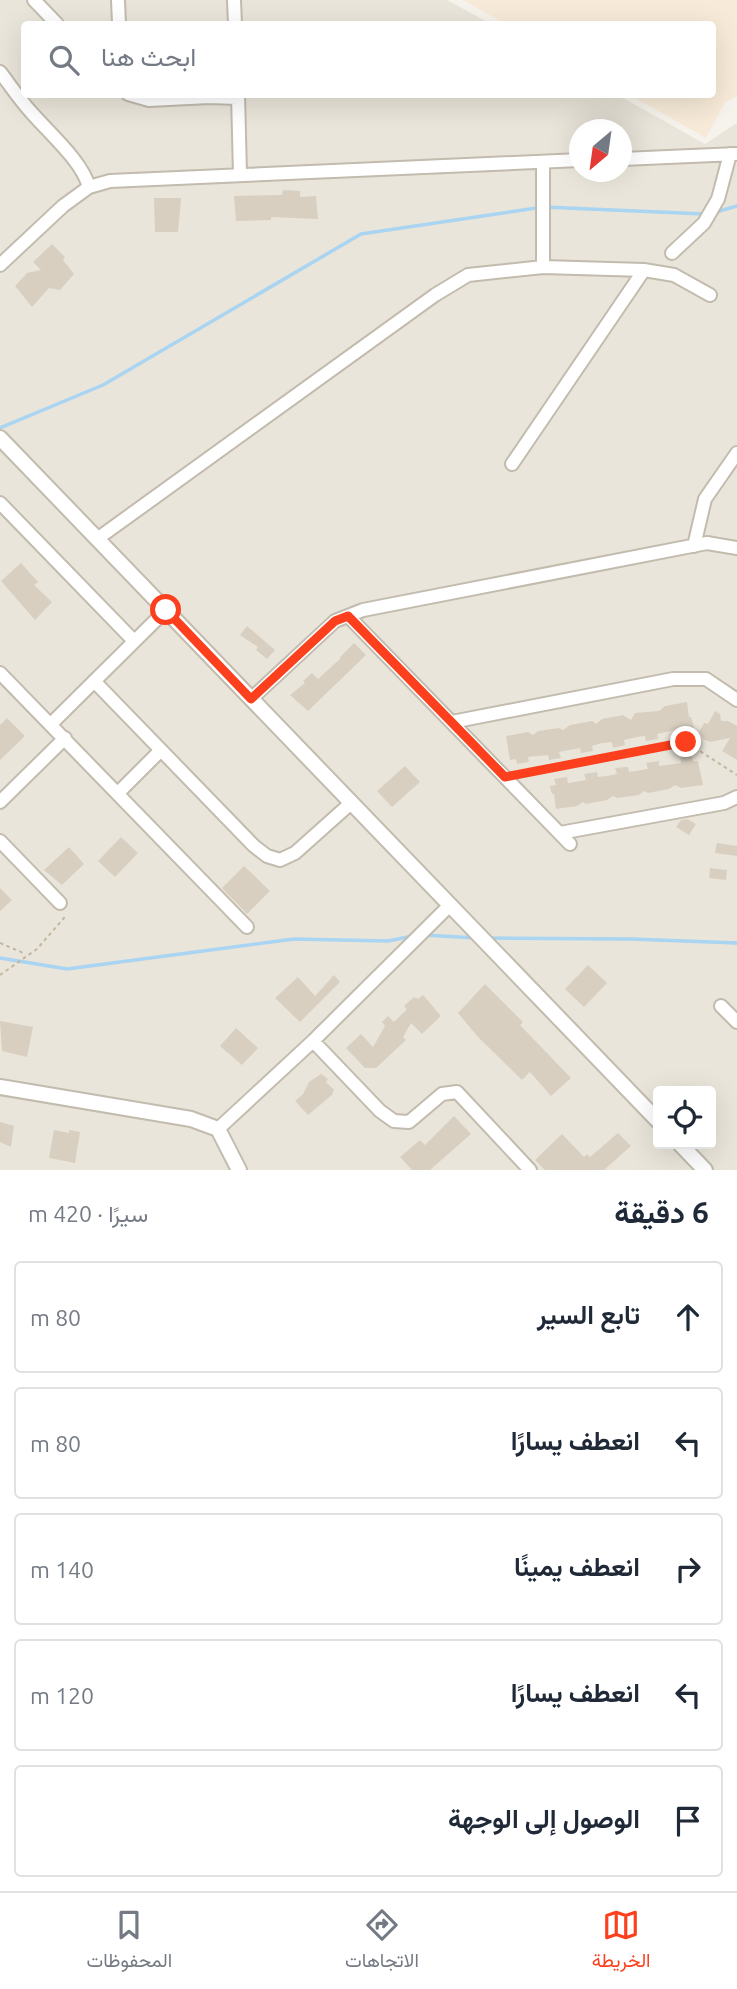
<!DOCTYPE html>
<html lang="ar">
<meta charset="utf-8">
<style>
:root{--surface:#fff;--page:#f2f2f3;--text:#1f2937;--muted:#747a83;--line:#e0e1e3;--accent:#fc3f1d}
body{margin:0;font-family:Ubuntu,Vazirmatn,sans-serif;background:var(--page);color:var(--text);direction:rtl}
.controls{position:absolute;right:21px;bottom:21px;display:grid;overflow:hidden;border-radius:7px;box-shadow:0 7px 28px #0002}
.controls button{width:63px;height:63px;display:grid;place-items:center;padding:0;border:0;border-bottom:2px solid var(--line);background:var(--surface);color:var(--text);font:35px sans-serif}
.compass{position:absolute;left:569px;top:119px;width:63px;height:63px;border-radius:50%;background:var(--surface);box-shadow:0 7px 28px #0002;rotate:209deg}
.stop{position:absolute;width:21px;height:21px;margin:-16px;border:5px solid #fc3f1d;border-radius:50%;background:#fff}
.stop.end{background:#fc3f1d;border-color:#fff;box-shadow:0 2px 7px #0008}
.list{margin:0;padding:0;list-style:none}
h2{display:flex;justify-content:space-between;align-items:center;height:91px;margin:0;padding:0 28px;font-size:30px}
h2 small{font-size:23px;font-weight:400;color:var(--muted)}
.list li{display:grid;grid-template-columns:46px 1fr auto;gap:21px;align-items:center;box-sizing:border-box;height:112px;margin:0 14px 14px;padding:0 14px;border:2px solid var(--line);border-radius:7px}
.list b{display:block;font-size:26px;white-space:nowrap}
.list em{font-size:23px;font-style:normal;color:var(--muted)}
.icon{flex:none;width:38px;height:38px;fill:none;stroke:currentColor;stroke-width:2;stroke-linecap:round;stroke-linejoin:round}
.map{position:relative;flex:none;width:737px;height:1170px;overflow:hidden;direction:ltr}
.search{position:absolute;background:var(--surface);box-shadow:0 7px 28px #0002;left:21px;right:21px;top:21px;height:77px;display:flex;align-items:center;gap:18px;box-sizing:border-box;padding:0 24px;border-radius:7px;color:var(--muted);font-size:26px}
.sheet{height:721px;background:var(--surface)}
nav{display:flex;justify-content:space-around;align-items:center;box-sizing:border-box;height:98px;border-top:2px solid var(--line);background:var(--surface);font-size:19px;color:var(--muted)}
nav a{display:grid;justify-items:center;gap:4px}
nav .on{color:var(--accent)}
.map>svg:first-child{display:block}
.residential{fill:#eae5da;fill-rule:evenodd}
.commercial{fill:#f7ead8}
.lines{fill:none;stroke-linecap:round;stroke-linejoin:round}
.stream{stroke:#a9d4f2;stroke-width:3.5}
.building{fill:#d8cfc1}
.minor-casing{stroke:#c2bbae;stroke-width:16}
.tertiary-casing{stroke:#c2bbae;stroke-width:18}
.path{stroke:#c4b79f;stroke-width:2;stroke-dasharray:3.5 3.5;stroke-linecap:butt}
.minor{stroke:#fff;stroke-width:12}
.tertiary{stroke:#fff;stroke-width:14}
.route{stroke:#fc3f1d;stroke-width:9}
</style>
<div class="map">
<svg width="737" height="1170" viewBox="0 0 737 1170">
<rect width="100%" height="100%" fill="#f6f3ec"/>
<path class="residential" d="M0,0H447L491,24H24V94H616L705,144L737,123V1170H0ZM580,130H622V172H580ZM658,1091H711V1144H658Z"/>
<path class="commercial" d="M463,0H737V96L725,102L706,138L630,95L712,94V24H506Z"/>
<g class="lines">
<path class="stream" d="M716,212L737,206
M0,428L103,385L361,234L543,207L705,214
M424,935L476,938
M487,938L631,939L737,943
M0,958L67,969L294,939L388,941L413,936"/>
</g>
<path class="building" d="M283,190L300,191V197L316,196L318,219L271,217V220L236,221L234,196L282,195Z
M154,198H181L178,232H155Z
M52,244L65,257L63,260L74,274L60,290L49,288L32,307L15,286L27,273L41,270L33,262Z
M21,563L38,582L34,585L52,602L35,620L1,581Z
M247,626L275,650L267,659L256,650L258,647L240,635Z
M354,643L366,655L308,711L290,695L305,683L303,681L312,673L318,679L341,658L340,657Z
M687,702L689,717H691L695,731L676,734L675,730L657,734L658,739L646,741L645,736L637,737L624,740L625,745L613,748L612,742L602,743L592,746L593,751L581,753L580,748L559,752L561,758L549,760L548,755L528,757L529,762L517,764L516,759L510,760L506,736L528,732L533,735L538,731L559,728L563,730L570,725L592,721L596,724L602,719L623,715L631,720L635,713L659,711L665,706Z
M715,711L720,714L721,721H728L737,726V760L722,751L730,738L710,742L703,739L699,732L704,723L708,724Z
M7,718L25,736L0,760V725Z
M692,756L693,761H698L703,785L681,788L675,785L669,789L648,793L644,791L639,795L617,798L613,796L607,800L586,804L583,802L577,806L556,809L554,794H552L550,786L556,785L554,779L567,777L568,783L586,780L584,774L597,772L598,777L607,776L617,774L615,768L628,767L629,772L648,769L646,763L659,761V766L681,763L680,758Z
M405,766L420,782L392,807L377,791Z
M687,819L696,824L689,835L676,827L681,820Z
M121,837L138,853L115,877L98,861Z
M717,843L737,846V856L715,853Z
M69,847L84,864L62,885L44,870Z
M244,866L270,891L247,914L222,888Z
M710,868L727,870L726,880L709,878Z
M0,888L12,900L0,911Z
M588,965L607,983L584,1007L565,989Z
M334,975L340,982L300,1022L275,998L298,977L315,996Z
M485,984L523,1022L520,1025L571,1078L551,1096L530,1072L522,1080L478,1037L458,1013Z
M423,995L441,1016L422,1034L411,1023L403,1037L406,1040L376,1068H365L346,1048L361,1034L373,1047L385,1026L382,1022L388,1016L394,1022L407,1009L404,1006L414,997L418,999Z
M0,1021L33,1027L27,1057L2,1051Z
M236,1028L258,1048L242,1065L220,1046Z
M321,1074L328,1079L326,1082L334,1090L332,1095L308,1115L295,1101L303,1094L309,1082Z
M454,1116L471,1134L430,1170H412L400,1157L420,1140L425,1145Z
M0,1122L14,1126L11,1147L0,1142Z
M54,1130L69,1133V1130L80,1132L75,1163L49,1158Z
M618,1133L631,1146L604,1170H545L535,1160L562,1134L584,1157L587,1154L590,1157Z"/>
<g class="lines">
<defs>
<path id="minor" d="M34,0L57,24
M118,0L119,24
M234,0L235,24
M0,72C10,85 20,100 31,112C49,133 82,161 89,187
M128,94L149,100L209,97L238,98
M238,94L240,175
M622,159L737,154
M672,253L704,223L718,199L730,154
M0,265L63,206L89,187L110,181L580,160
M543,267V162
M512,464L644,270
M0,503L134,641
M97,539L435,295L468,275L543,267L644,270L674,275L710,295
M694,546L705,499L737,453
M348,616L570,844
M0,673L247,927
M94,681L254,846L267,856L280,860L295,853L351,803
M251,699L335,621L363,610L707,543L737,548
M452,722L673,679H706L737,700
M51,724L166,610
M118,793L161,750
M0,802L65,738
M560,833L724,803L737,797
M0,841L60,903
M721,1006L737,1022
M313,1041L380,1111L394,1121L409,1122L442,1094L457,1092L530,1170
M218,1129L313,1041L450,905"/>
<path id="tertiary" d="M0,438L658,1121
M0,1087L191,1119L218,1129L239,1170
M680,1144L705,1170"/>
</defs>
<use href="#minor" class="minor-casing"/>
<use href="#tertiary" class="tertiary-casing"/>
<path class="path" d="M517,774L686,742L737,775
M0,943L26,954
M0,975L37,949L64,918L63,915"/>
<use href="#minor" class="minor"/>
<use href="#tertiary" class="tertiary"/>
</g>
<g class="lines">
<path class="route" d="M166,610L251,699L335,621L348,616L505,777L686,742"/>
</g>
</svg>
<div class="controls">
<button><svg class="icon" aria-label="locate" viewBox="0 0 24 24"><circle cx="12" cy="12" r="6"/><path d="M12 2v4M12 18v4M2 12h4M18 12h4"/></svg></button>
</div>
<svg class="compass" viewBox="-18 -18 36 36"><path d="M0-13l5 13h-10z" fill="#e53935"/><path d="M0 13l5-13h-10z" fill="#747a83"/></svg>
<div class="stop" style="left:166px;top:610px"></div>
<div class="stop end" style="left:686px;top:742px"></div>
<div class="search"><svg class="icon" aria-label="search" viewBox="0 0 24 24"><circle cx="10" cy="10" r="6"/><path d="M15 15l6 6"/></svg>ابحث هنا</div>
</div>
<section class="sheet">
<h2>6 دقيقة<small>سيرًا · 420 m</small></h2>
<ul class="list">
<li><svg class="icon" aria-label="ahead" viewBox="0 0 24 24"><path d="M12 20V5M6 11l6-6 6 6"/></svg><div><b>تابع السير</b></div><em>80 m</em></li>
<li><svg class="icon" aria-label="left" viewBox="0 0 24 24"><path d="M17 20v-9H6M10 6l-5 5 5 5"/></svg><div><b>انعطف يسارًا</b></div><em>80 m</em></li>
<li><svg class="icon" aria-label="right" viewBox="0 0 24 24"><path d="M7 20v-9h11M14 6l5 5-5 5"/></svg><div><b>انعطف يمينًا</b></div><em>140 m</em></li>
<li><svg class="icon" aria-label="left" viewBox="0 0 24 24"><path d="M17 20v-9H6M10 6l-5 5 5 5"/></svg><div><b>انعطف يسارًا</b></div><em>120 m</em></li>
<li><svg class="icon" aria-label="arrive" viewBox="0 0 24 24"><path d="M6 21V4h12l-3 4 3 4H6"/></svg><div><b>الوصول إلى الوجهة</b></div></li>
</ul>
</section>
<nav>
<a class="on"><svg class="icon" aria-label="map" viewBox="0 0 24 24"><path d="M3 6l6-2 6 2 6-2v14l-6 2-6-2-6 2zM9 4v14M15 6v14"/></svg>الخريطة</a>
<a><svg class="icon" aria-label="directions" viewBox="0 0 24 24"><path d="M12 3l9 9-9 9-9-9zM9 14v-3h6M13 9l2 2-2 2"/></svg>الاتجاهات</a>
<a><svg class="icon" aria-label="saved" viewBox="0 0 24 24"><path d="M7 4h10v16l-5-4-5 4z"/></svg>المحفوظات</a>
</nav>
